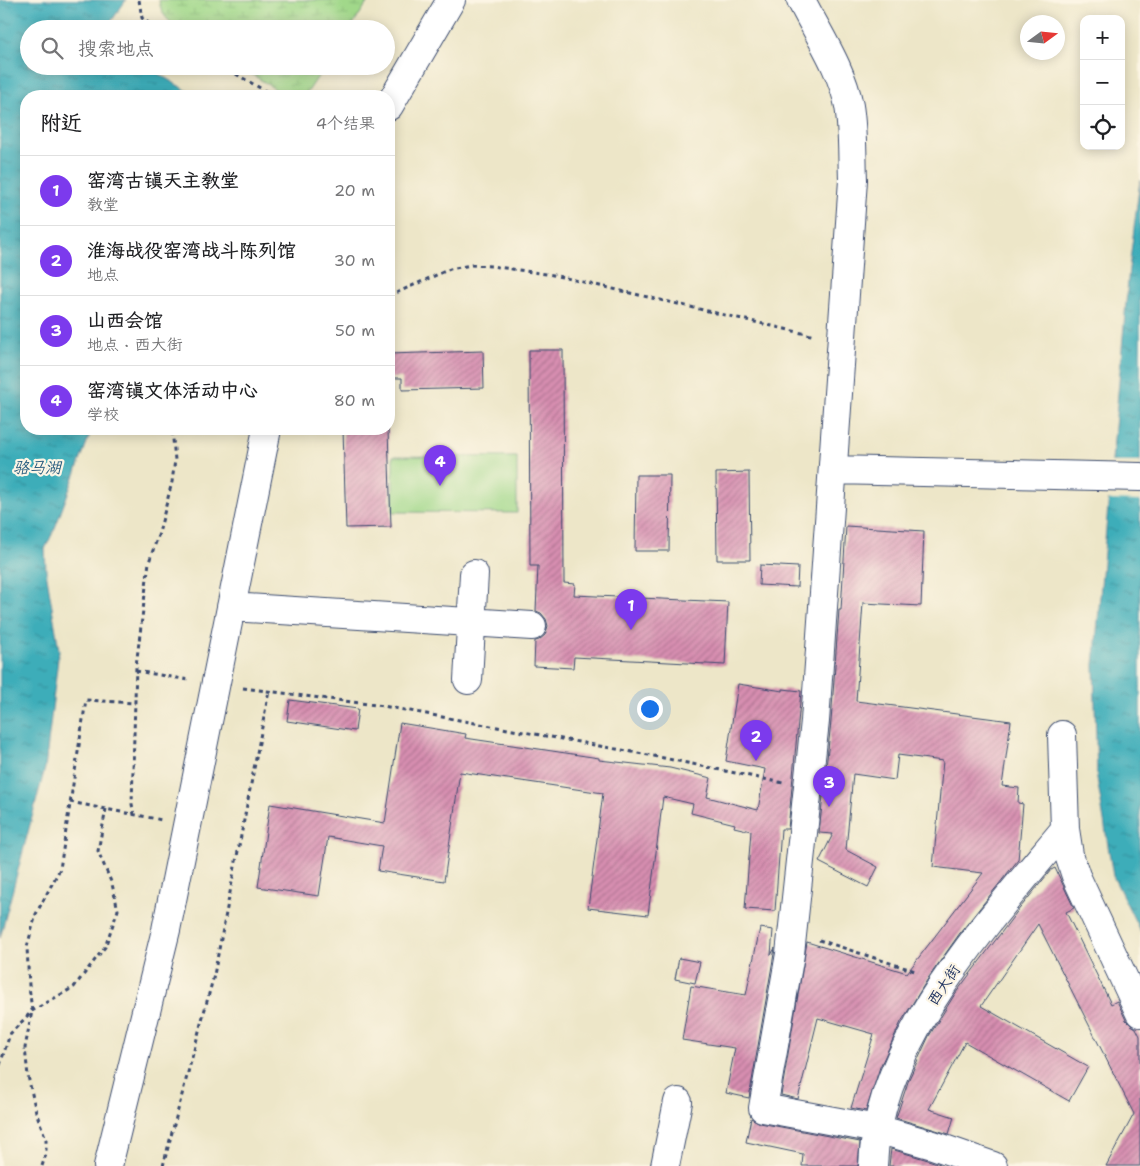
<!DOCTYPE html>
<html lang="zh">
<meta charset="utf-8">
<style>
:root{--surface:#fff;--page:#f6f6f6;--text:#202124;--muted:#757577;--line:#e0e0e0;--accent:#7c3aed}
body{margin:0;font-family:"Shantell Sans","LXGW WenKai TC",sans-serif;background:var(--page);color:var(--text)}
.controls{position:absolute;right:15px;top:15px;display:grid;overflow:hidden;border-radius:10px;box-shadow:0 2px 12px #0003}
.controls button{width:45px;height:45px;display:grid;place-items:center;padding:0;border:0;border-bottom:1px solid var(--line);background:var(--surface);color:var(--text);font:25px sans-serif}
.compass{position:absolute;left:1020px;top:15px;width:45px;height:45px;border-radius:50%;background:var(--surface);box-shadow:0 2px 12px #0003;rotate:75deg}
.you{position:absolute;left:649px;top:708px;width:18px;height:18px;margin:-12px;border:4px solid #fff;border-radius:50%;background:#1a73e8;box-shadow:0 0 0 8px #1a73e833}
.badge{display:grid;place-items:center;width:32px;height:32px;border-radius:50%;background:var(--accent);color:#fff;font-size:16px;font-weight:700}
.pin{position:absolute;translate:-50% -41px;filter:drop-shadow(0 1px 2px #0008)}
.pin::after{content:'';position:absolute;top:26px;width:18px;height:15px;background:inherit;clip-path:polygon(0 0,100% 0,50% 100%)}
.list{margin:0;padding:0;list-style:none}
h2{display:flex;justify-content:space-between;align-items:center;height:65px;margin:0;padding:0 20px;font-size:21px}
h2 small{font-size:16px;font-weight:400;color:var(--muted)}
.list li{display:grid;grid-template-columns:32px 1fr auto;gap:15px;align-items:center;box-sizing:border-box;height:70px;padding:0 20px;border-top:1px solid var(--line)}
.list b{display:block;font-size:19px;white-space:nowrap}
.list p{margin:0;font-size:16px;white-space:nowrap;color:var(--muted)}
.list em{font-size:16px;font-style:normal;color:var(--muted)}
.icon{flex:none;width:28px;height:28px;fill:none;stroke:currentColor;stroke-width:2;stroke-linecap:round;stroke-linejoin:round}
.map{position:relative;flex:none;width:1140px;height:1166px;overflow:hidden}
.search{position:absolute;background:var(--surface);box-shadow:0 2px 12px #0003;left:20px;top:20px;width:375px;height:55px;display:flex;align-items:center;gap:12px;box-sizing:border-box;padding:0 18px;border-radius:28px;color:var(--muted);font-size:19px}
.panel{position:absolute;background:var(--surface);box-shadow:0 2px 12px #0003;left:20px;top:90px;width:375px;height:345px;border-radius:20px}
.map>svg:first-child{display:block}
.wetland{fill:url(#wetland-marsh);stroke:#5e8474}
.pitch{fill:#a1d88a;stroke:#5e8474}
.water{fill:url(#water-ripples);stroke:#2c6e8c}
.pier{fill:#ede6c8}
.building{fill:url(#building-hatch)}
.lines{fill:none;stroke-linecap:round;stroke-linejoin:round}
.minor-casing{stroke:#3a4a6e;stroke-width:30}
.path{stroke:#3a4a6e;stroke-width:3;stroke-dasharray:4 4;stroke-linecap:butt}
.minor{stroke:#fff;stroke-width:28}
.labels{text-anchor:middle;stroke-width:4.5;stroke-linejoin:round;paint-order:stroke}
.street-label{font-size:15px;fill:#1b2f5e;stroke:#fcf5e5}
.water-label{font-size:16px;font-style:italic;fill:#275b7e;stroke:#fcf5e5}
</style>
<div class="map">
<svg width="1140" height="1166" viewBox="0 0 1140 1166">
<defs>
<pattern id="wetland-marsh" width="20" height="14" patternUnits="userSpaceOnUse" patternTransform="scale(1.25)"><rect width="20" height="14" fill="#a1d88a"/><path d="M1 5h8M5 5V1M11 12h8M15 12V8" fill="none" stroke="#8aba7a"/></pattern>
<pattern id="water-ripples" width="26" height="14" patternUnits="userSpaceOnUse" patternTransform="scale(1.25)"><rect width="26" height="14" fill="#3dadb9"/><path d="M2 4q2-2 4 0t4 0M15 11q2-2 4 0t4 0" fill="none" stroke="#328d9a"/></pattern>
<pattern id="building-hatch" width="6" height="6" patternUnits="userSpaceOnUse" patternTransform="scale(1.25)"><rect width="6" height="6" fill="#d78eb0"/><path d="M-1 1l2-2M0 6l6-6M5 7l2-2" fill="none" stroke="#ae7492"/></pattern>
</defs>
<rect width="100%" height="100%" fill="#fcf5e5"/>
<filter id="ink" filterUnits="userSpaceOnUse"><feTurbulence type="fractalNoise" baseFrequency=".02" numOctaves="2"/><feDisplacementMap in="SourceGraphic" scale="10" xChannelSelector="R" yChannelSelector="G"/><feConvolveMatrix kernelMatrix="1 2 1 2 8 2 1 2 1" color-interpolation-filters="sRGB"/></filter>
<filter id="wash" filterUnits="userSpaceOnUse"><feTurbulence type="fractalNoise" baseFrequency=".0096" numOctaves="4" result="noise"/><feDisplacementMap in="SourceGraphic" scale="20" xChannelSelector="R" yChannelSelector="G"/><feGaussianBlur stdDeviation="1.12" result="paint"/><feColorMatrix in="noise" values="0 0 0 0 0 0 0 0 0 0 0 0 0 0 0 0 0 1.4 0 .05"/><feComposite in="paint" operator="in"/></filter>
<g filter="url(#wash)">
<rect width="100%" height="100%" fill="#ede6c8"/>
<path class="wetland" d="M159,0H369L350,29H180C168,21 161,15 159,0Z
M239,66H325L305,96H286Z"/>
<path class="pitch" d="M393,456L517,457V513L393,512Z"/>
<path class="water" d="M0,0H126L108,26V29H29V66H145L196,96H26V429H92L55,528L45,549L46,571L59,650L45,768L0,938Z
M1140,180V931L1113,876L1097,778L1094,665L1129,269Z"/>
<path class="pier" d="M1109,462H1140V501L1106,500Z"/>
<g id="blocks">
<path class="building" d="M529,350H563L564,583L575,584L574,595L728,602L725,665L574,657L573,668L534,666L535,641L539,640L545,635L548,626L546,619L541,613L536,611L538,566H530Z
M483,351L484,388L402,390V378H389V354Z
M343,429H388L391,527L346,528Z
M749,472L750,560H717L716,473Z
M636,475H670L669,551H635Z
M846,526L924,531L921,606L863,603L856,701L1011,721L1002,786L1019,788L1018,803L1023,804L1018,860L960,933L929,977L901,1022L880,1067L866,1111L851,1108L874,1034L818,1018L798,1099L781,1095L807,942L907,973L983,873L933,867L943,761L898,755L895,780L853,774L846,850L878,867L868,887L819,862L833,834L819,833L831,722L839,610H841Z
M760,565L798,567L797,587L759,585Z
M738,684L783,691V689L801,691L788,829H781L775,911L745,909L751,831L734,827L735,824L691,813L693,804L663,797L648,915L588,908L603,793L460,772L444,881L378,871L382,846L328,837L319,896L258,887L270,804L385,823L400,723L466,734L465,738L599,758V760L670,768L711,778L707,797L758,810L765,769L726,761Z
M290,700L358,709L355,731L287,721Z
M1055,868L1074,908L1066,912L1111,1004L1117,1001L1126,1020L1131,1025L1136,1028L1140,1036V1166H1106L1134,1114L1038,924L981,1006L1088,1067L1069,1101L965,1042L929,1109L954,1117L949,1134L896,1118L909,1079L929,1036L955,994L1016,913L1051,870Z
M760,928L773,930L771,955L775,948L749,1098L726,1093L735,1048L682,1040L691,986L746,995Z
M679,958L700,962L695,983L675,979Z
M751,1118L760,1123L860,1142L858,1166H802L803,1154L746,1142Z
M891,1149L928,1160L940,1164L939,1166H889Z"/>
</g>
</g>
<g filter="url(#ink)">
<use href="#blocks" fill-opacity="0" stroke="#3a4a6e" stroke-width="1"/>
<g class="lines">
<defs>
<path id="minor" d="M801,0C818,34 842,69 849,106C853,130 852,156 853,180L815,721L790,954L763,1108L877,1129L933,1145L993,1166
M389,106L451,0
M833,470L1140,477
M231,607L532,626
M468,680L474,574
M1062,735L1065,829L1069,855L1076,876L1140,1013
M108,1166L166,930L267,429
M665,1166L678,1102
M873,1166C877,1041 989,921 1065,829"/>
</defs>
<use href="#minor" class="minor-casing"/>
<path class="path" d="M139,0L142,18L156,29
M222,66L274,96
M389,296L450,269L471,265L491,266L553,275L815,336
M136,671L189,680
M243,688L383,706L654,756L783,783
M70,802L162,820
M134,815L132,804L136,666L149,562L159,533L172,482L175,460L172,429
M819,940L918,972
M0,1065L10,1034L32,1011L74,987L105,947L118,910L112,884L98,851L106,809
M42,1166L46,1154V1139L36,1112L28,1076L25,1048L32,1011L29,986L27,947L36,914L60,869L86,700L135,703
M163,1166L214,975L269,691"/>
<use href="#minor" class="minor"/>
</g>
</g>
<g class="labels">
<g class="street-label">
<text transform="translate(944 985) rotate(-56)" y="5">西大街</text>
</g>
<g class="water-label">
<text x="37" y="473">骆马湖</text>
</g>
</g>
</svg>
<div class="controls">
<button>+</button>
<button>−</button>
<button><svg class="icon" aria-label="locate" viewBox="0 0 24 24"><circle cx="12" cy="12" r="6"/><path d="M12 2v4M12 18v4M2 12h4M18 12h4"/></svg></button>
</div>
<svg class="compass" viewBox="-18 -18 36 36"><path d="M0-13l5 13h-10z" fill="#e53935"/><path d="M0 13l5-13h-10z" fill="#757577"/></svg>
<div class="you"></div>
<div class="pin badge" style="left:631px;top:630px">1</div>
<div class="pin badge" style="left:756px;top:761px">2</div>
<div class="pin badge" style="left:829px;top:807px">3</div>
<div class="pin badge" style="left:440px;top:486px">4</div>
<div class="search"><svg class="icon" aria-label="search" viewBox="0 0 24 24"><circle cx="10" cy="10" r="6"/><path d="M15 15l6 6"/></svg>搜索地点</div>
<section class="panel">
<h2>附近<small>4个结果</small></h2>
<ul class="list">
<li><span class="badge">1</span><div><b>窑湾古镇天主教堂</b><p>教堂</p></div><em>20 m</em></li>
<li><span class="badge">2</span><div><b>淮海战役窑湾战斗陈列馆</b><p>地点</p></div><em>30 m</em></li>
<li><span class="badge">3</span><div><b>山西会馆</b><p>地点 · 西大街</p></div><em>50 m</em></li>
<li><span class="badge">4</span><div><b>窑湾镇文体活动中心</b><p>学校</p></div><em>80 m</em></li>
</ul>
</section>
</div>
